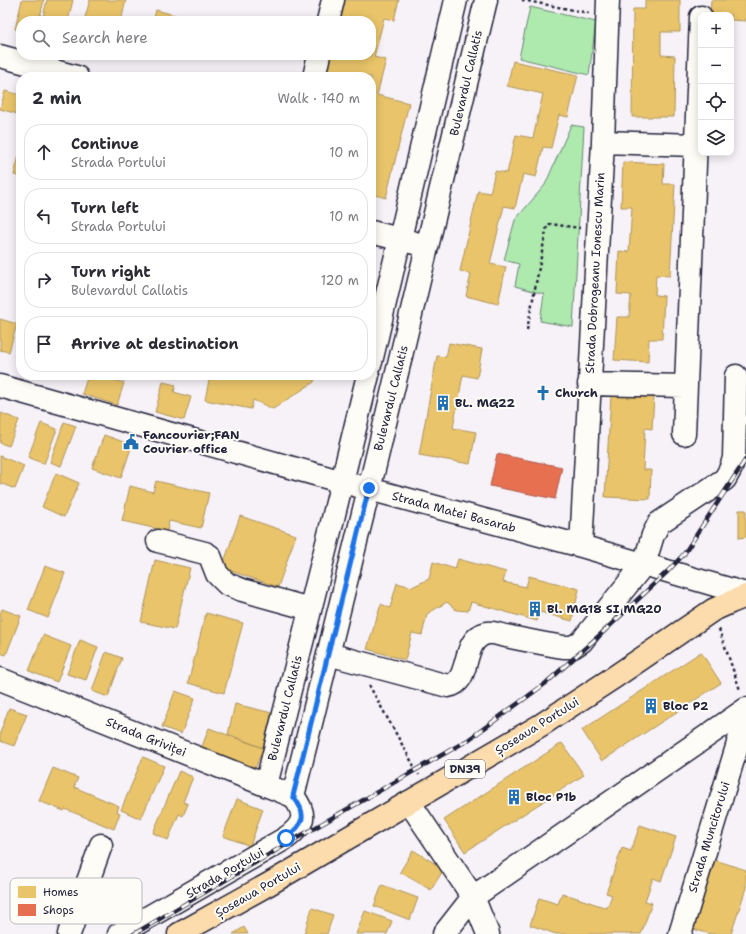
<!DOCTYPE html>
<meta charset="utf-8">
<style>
:root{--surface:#fff;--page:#f7f7f7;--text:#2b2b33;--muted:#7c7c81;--line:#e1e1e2}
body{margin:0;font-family:"Shantell Sans",sans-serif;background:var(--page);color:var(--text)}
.controls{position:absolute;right:12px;top:12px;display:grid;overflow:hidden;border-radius:8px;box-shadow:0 2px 10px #0003}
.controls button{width:36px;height:36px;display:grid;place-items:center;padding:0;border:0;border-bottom:1px solid var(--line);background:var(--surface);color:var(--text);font:20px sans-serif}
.stop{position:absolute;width:12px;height:12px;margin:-9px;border:3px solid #1a73e8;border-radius:50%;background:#fff}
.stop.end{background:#1a73e8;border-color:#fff;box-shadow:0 1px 4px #0008}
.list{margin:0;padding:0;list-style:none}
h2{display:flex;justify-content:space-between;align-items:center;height:52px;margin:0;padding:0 16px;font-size:17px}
h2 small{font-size:13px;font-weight:400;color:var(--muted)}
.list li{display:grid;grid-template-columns:26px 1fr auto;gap:12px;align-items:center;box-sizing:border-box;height:56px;margin:0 8px 8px;padding:0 8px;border:1px solid var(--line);border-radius:16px}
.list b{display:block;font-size:15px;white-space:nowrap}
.list p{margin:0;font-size:13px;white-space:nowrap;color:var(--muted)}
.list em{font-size:13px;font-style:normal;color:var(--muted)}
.icon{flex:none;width:22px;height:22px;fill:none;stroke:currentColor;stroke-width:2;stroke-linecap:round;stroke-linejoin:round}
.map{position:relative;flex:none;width:746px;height:934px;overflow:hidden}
.search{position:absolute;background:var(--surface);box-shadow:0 2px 10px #0003;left:16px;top:16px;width:360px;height:44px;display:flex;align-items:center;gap:10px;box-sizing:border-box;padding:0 14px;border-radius:16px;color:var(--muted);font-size:15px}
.panel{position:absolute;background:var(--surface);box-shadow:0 2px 10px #0003;left:16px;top:72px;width:360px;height:308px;border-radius:16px}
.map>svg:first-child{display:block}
.green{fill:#aee9ae;stroke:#688674}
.homes{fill:#e9c46a;stroke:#ad935c}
.shops{fill:#e76f51;stroke:#ac584a}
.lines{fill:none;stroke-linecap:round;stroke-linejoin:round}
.minor-casing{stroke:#22223b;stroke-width:25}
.major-casing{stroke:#22223b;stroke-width:25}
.path{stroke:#22223b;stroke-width:2.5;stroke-dasharray:3 3;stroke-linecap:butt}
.minor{stroke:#fdfcf7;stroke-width:22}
.major{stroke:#fcdcac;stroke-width:22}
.rail-casing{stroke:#22223b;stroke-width:4.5}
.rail{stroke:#fdfcf7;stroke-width:3;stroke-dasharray:9;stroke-linecap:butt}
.route{stroke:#1a73e8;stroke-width:5}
.labels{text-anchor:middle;stroke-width:4;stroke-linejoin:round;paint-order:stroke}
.shield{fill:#fdfcf7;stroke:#646373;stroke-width:1}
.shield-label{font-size:11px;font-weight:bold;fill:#22223b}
.street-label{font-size:12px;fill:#22223b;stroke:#fdfcf7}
.poi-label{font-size:12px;font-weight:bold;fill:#22223b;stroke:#fdfcf7;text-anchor:start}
.key{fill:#fdfcf7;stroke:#bbbbbf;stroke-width:1}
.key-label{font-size:11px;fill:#22223b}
</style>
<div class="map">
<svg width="746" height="934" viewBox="0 0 746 934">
<rect width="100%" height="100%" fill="#f7f2f8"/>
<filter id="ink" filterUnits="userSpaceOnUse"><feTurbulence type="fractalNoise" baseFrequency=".025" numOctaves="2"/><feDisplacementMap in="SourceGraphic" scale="8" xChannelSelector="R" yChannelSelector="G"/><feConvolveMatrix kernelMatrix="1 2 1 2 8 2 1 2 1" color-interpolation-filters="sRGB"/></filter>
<g filter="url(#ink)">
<path class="green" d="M530,7L596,22L589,75L519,58Z
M571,125L584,127L573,327L540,321L544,294L515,286L519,264L504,260L515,220L545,185Z"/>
<path class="homes" d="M22,0H44L39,21H21V31L15,29Z
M47,0H73L68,21H42Z
M90,0H126L121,21H84Z
M341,0H399L394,20L384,18L374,57L386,60L377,95L409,103L386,198L371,194V77L322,76L327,55H371V21H336Z
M645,0H680V32H661V55L675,56L674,117H632L633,9H645Z
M711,0H746V21L731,20V15H710Z
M156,10L197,21H153Z
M513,61L578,75L568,117L559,115L551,148L543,147L536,177L523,174L515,208L504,206L490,264L506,267L498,304L466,296L471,274L460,271L478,191L490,193L495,171L507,173L516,135L533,138L543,94L507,86Z
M5,91L21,95V115L0,109Z
M21,148V177L14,175Z
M623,162L664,164L663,184H675L670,276L656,275L655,295L664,296L662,339H649L648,362L614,360L617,317H629L631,295L617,294L619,251L629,252L632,207H621Z
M0,319L17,324L9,352L0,350Z
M449,343L482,349L477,378L463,375L453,428L476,432L470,464L419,455L437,356L446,357Z
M88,375H98L124,383L117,405L82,394Z
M105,375H126L125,381Z
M210,375H315L314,382L273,409L253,400L251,409L205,400Z
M163,382L176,385L174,392L191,397L184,420L155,412Z
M611,395L654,397L652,429L645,428L643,470H651L650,499L605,497Z
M1,413L19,420L9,446L0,443Z
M64,422L76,426L61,466L50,462Z
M41,423L57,429L44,464L28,457Z
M104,435L132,445L121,478L92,468Z
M0,456L24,466L15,489L0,483Z
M56,473L79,483L64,517L42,507Z
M156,481L209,493L201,528L169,521L167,531L122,521L130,486L153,492Z
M739,510H746V537L739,538Z
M240,516L296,535L278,587L222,568Z
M458,559L506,572L503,582L526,587L529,576L579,589L572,621L540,612L537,621L471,602L468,611L456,610L447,602L427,614L422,635L412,633L405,660L367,649L381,604L390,608L397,583L412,587L429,579L433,562L455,569Z
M155,560L190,568L175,629L141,622Z
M45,566L65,573L48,618L28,610Z
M2,609L21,616L6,655L0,653V614Z
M206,613L243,623L224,693L188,683Z
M43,635L71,646L57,682L29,671Z
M80,640L98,647L86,680L67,674Z
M106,652L122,658L108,697L92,691Z
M701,652L721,683L602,761L582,730Z
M175,691L195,698L181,734L162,727Z
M235,704L272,713L263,748L228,734Z
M9,708L27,714L14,746L0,741V733Z
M209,728L263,748L255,769L201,749Z
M562,743L584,775L465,852L444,820Z
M143,757L164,766L141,819L121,810Z
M53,768L78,778L74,787L119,806L117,812L120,813L114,829L65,809L64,811L39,801Z
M179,771L193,777L183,802L188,804L183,816L179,814L168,840L153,833Z
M237,799L263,809L250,846L223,836Z
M640,825L676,837L661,881L653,878L645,901L652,903L641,934H556L530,925L539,898L558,904L562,893L607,908L612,895L606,893L622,848L631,851Z
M413,850L444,869L431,890L400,872Z
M715,860L746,870V888L731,934H710L693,929Z
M382,885L418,898L410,920L374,906Z
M312,908L333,915L327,934H304Z
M365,911L392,921L387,934H356Z
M244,927L248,934H233Z"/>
<path class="shops" d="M497,454L562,467L555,499L490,486Z"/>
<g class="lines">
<defs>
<path id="minor" d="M328,21L333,0
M0,56L77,77
M314,77L319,55
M603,142L695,145
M371,232L415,243
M371,362L456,0
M589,384L685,386
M0,386L343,482L581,546L746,594
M684,434L701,17
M158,541L205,553L210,556L217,574L227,584L242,590L310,609
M581,546L603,142L608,0
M328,654L448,686C473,682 459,640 487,633C493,632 500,635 506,636C525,640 544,644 563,647H573L582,641L644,564L653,535L659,523L725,479L731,468L734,458L736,376
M0,679L293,796C308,815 304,825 286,838L119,934
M266,785L328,539L368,375
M293,796L375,465L486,0
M409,802L473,897L488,934
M69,934L101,845
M444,934L473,897L746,709
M680,934L746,717"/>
<path id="major" d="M179,934L269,884L541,725L613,678L713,610L731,602L746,596"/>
</defs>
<use href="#minor" class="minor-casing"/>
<use href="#major" class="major-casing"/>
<path class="path" d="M522,0L589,13
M527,330L547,226L550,224L580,228
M719,629L740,690
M369,685L419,775"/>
<use href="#minor" class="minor"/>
<use href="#major" class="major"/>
<defs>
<path id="rail" d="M134,934L297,838L468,740L546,683L601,634L668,571L684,554L746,459"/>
</defs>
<use href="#rail" class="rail-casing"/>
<use href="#rail" class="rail"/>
</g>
</g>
<g class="lines" filter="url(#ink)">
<path class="route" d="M286,838C304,824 308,815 293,796L369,488"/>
</g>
<defs>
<symbol id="church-bare" viewBox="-9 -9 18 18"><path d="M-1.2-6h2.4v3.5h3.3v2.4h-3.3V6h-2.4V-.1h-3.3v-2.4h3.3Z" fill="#1f6fb2" stroke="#fdfcf7" stroke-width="2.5" paint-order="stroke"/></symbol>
<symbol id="building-bare" viewBox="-9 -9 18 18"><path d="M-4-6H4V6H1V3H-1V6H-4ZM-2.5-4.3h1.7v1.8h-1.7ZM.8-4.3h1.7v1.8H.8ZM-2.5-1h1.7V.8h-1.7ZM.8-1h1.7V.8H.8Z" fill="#1f6fb2" stroke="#fdfcf7" stroke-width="2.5" paint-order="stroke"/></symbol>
<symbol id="civic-bare" viewBox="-9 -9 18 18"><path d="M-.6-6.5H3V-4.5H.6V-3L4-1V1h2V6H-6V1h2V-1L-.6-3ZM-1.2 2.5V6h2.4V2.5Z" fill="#1f6fb2" stroke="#fdfcf7" stroke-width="2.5" paint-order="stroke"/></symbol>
</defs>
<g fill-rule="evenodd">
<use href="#church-bare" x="532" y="382" width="22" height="22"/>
<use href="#building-bare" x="432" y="392" width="22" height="22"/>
<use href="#civic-bare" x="120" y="431" width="22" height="22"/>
<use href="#building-bare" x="524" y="598" width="22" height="22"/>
<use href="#building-bare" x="640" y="695" width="22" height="22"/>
<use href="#building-bare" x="503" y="786" width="22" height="22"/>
</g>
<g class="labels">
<rect class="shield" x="445" y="760" width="40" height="18" rx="3"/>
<g class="shield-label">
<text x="465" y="773">DN39</text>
</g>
<g class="street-label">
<text transform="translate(466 83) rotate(-77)" y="4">Bulevardul Callatis</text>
<text transform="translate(595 273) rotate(-87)" y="4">Strada Dobrogeanu Ionescu Marin</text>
<text transform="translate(391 398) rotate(-76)" y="4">Bulevardul Callatis</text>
<text transform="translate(454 512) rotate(15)" y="4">Strada Matei Basarab</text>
<text transform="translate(285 708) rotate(-76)" y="4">Bulevardul Callatis</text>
<text transform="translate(537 726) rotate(-32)" y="4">Șoseaua Portului</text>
<text transform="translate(146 737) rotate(22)" y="4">Strada Griviței</text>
<text transform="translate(709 837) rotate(-73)" y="4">Strada Muncitorului</text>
<text transform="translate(225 873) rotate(-30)" y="4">Strada Portului</text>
<text transform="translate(258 890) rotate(-30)" y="4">Șoseaua Portului</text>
</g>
<g class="poi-label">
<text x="555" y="397">Church</text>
<text x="455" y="407">BL. MG22</text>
<text x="143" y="439">Fancourier;FAN<tspan x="143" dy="14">Courier office</tspan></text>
<text x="547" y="613">Bl. MG18 SI MG20</text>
<text x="663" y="710">Bloc P2</text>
<text x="526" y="801">Bloc P1b</text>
</g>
</g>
<rect x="10" y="878" width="132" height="46" rx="6" class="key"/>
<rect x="18" y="886" width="18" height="12" fill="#e9c46a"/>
<rect x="18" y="904" width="18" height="12" fill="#e76f51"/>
<g class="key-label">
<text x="43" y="896">Homes</text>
<text x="43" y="914">Shops</text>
</g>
</svg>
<div class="controls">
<button>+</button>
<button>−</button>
<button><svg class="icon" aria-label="locate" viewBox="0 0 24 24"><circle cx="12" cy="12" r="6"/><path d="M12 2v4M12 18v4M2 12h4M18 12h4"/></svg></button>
<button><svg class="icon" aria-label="layers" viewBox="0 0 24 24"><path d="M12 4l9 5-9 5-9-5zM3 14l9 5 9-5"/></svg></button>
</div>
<div class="stop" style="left:286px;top:838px"></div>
<div class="stop end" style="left:369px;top:488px"></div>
<div class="search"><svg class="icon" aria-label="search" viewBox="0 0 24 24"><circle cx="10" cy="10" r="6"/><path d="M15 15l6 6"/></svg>Search here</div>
<section class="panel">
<h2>2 min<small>Walk · 140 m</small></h2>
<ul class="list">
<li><svg class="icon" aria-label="ahead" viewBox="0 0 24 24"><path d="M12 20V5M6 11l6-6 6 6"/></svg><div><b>Continue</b><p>Strada Portului</p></div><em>10 m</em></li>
<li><svg class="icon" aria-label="left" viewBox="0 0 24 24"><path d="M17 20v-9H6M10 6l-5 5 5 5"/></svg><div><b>Turn left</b><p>Strada Portului</p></div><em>10 m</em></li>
<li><svg class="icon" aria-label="right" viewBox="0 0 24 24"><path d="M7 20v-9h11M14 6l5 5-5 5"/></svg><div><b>Turn right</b><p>Bulevardul Callatis</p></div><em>120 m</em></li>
<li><svg class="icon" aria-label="arrive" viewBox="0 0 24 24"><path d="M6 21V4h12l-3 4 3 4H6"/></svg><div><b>Arrive at destination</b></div></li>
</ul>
</section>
</div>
